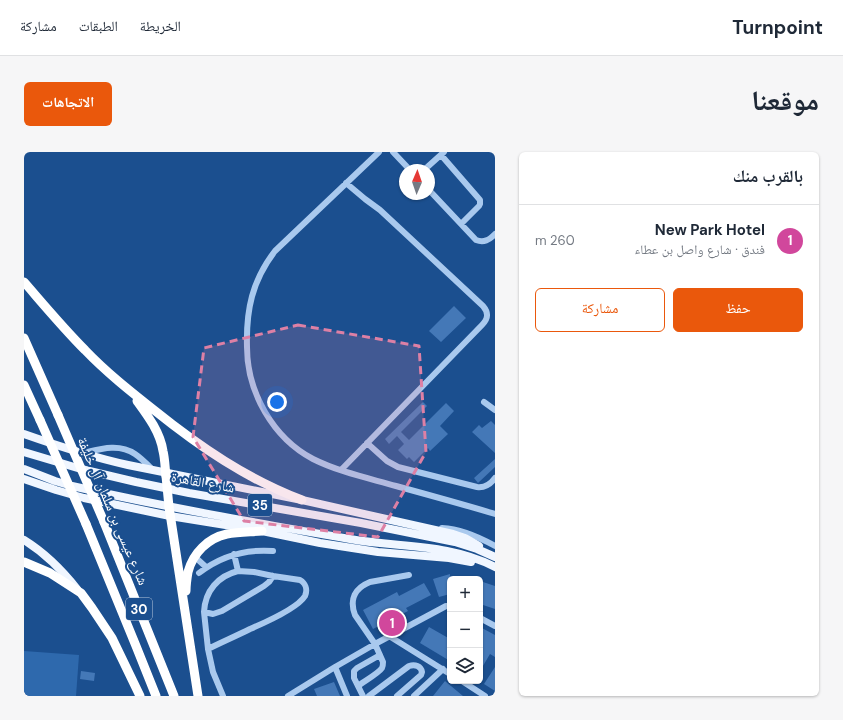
<!DOCTYPE html>
<html lang="ar">
<meta charset="utf-8">
<style>
:root{--surface:#fff;--page:#f6f6f7;--text:#1f2937;--muted:#747a83;--line:#e0e1e3;--accent:#ea580c}
body{margin:0;font-family:"DM Sans","Noto Naskh Arabic",sans-serif;background:var(--page);color:var(--text);direction:rtl}
.controls{position:absolute;right:12px;bottom:12px;display:grid;overflow:hidden;border-radius:6px;box-shadow:0 1px 3px #0004}
.controls button{width:36px;height:36px;display:grid;place-items:center;padding:0;border:0;border-bottom:1px solid var(--line);background:var(--surface);color:var(--text);font:20px sans-serif}
.compass{position:absolute;left:375px;top:12px;width:36px;height:36px;border-radius:50%;background:var(--surface);box-shadow:0 1px 3px #0004;rotate:2deg}
.you{position:absolute;left:253px;top:250px;width:14px;height:14px;margin:-10px;border:3px solid #fff;border-radius:50%;background:#1a73e8;box-shadow:0 0 0 6px #1a73e833}
.badge{display:grid;place-items:center;width:26px;height:26px;border-radius:50%;background:var(--accent);color:#fff;font-size:13px;font-weight:700}
.pin{position:absolute;translate:-50% -50%;border:2px solid #fff;box-shadow:0 1px 4px #0006}
.list{margin:0;padding:0;list-style:none}
h2{display:flex;justify-content:space-between;align-items:center;height:52px;margin:0;padding:0 16px;font-size:17px}
h2 small{font-size:13px;font-weight:400;color:var(--muted)}
.list li{display:grid;grid-template-columns:26px 1fr auto;gap:12px;align-items:center;box-sizing:border-box;height:72px;padding:0 16px;border-top:1px solid var(--line)}
.list b{display:block;font-size:15px;white-space:nowrap}
.list p{margin:0;font-size:13px;white-space:nowrap;color:var(--muted)}
.list em{font-size:13px;font-style:normal;color:var(--muted)}
.actions{display:flex;gap:8px;padding:12px 16px}
.actions a{flex:1;padding:9px 0;border:1px solid var(--accent);border-radius:6px;text-align:center;font-size:14px;color:var(--accent)}
.actions .main{background:var(--accent);color:#fff}
.icon{flex:none;width:22px;height:22px;fill:none;stroke:currentColor;stroke-width:2;stroke-linecap:round;stroke-linejoin:round}
.map{position:relative;flex:none;width:471px;height:544px;overflow:hidden;direction:ltr;border-radius:6px}
header{display:flex;align-items:center;gap:24px;box-sizing:border-box;height:56px;padding:0 20px;background:var(--surface);border-bottom:1px solid var(--line)}
header strong{font-size:19px}
nav{display:flex;gap:22px;margin-inline-start:auto;font-size:14px}
.intro{display:flex;align-items:center;justify-content:space-between;box-sizing:border-box;height:96px;padding:0 24px}
h1{margin:0;font-size:28px}
.button{padding:10px 18px;border-radius:6px;background:var(--accent);color:#fff;font-size:14px;font-weight:700}
main{display:flex;gap:24px;padding:0 24px}
aside{flex:1;background:var(--surface);border-radius:6px;box-shadow:0 1px 3px #0004}
.map>svg:first-child{display:block}
.green{fill:#2e69ad}
.building{fill:#4478b7}
.lines{fill:none;stroke-linecap:round;stroke-linejoin:round}
.minor{stroke:#a9c9ee;stroke-width:6}
.major{stroke:#f0f6ff;stroke-width:8}
.highway{stroke:#fff;stroke-width:9}
.highway-bridge{stroke:#fff;stroke-width:9}
.marked{fill:#dd80a5;fill-opacity:0.2;stroke:#dd80a5;stroke-width:3;stroke-dasharray:8 5;stroke-linejoin:round}
.labels{text-anchor:middle;stroke-width:4;stroke-linejoin:round;paint-order:stroke}
.shield{fill:#1b4f8f;stroke:#bbcadd;stroke-width:1}
.shield-label{font-size:13px;font-weight:bold;fill:#fff}
.street-label{font-size:14px;fill:#fff;stroke:#1b4f8f}
</style>
<header>
<strong>Turnpoint</strong>
<nav><a>الخريطة</a><a>الطبقات</a><a>مشاركة</a></nav>
</header>
<div class="intro"><h1>موقعنا</h1><a class="button">الاتجاهات</a></div>
<main>
<aside>
<h2>بالقرب منك<small></small></h2>
<ul class="list">
<li><span class="badge" style="background:#d1479c">1</span><div><b>New Park Hotel</b><p>فندق · شارع واصل بن عطاء</p></div><em>260 m</em></li>
</ul>
<div class="actions"><a class="main">حفظ</a><a>مشاركة</a></div>
</aside>
<div class="map">
<svg width="471" height="544" viewBox="0 0 471 544">
<rect width="100%" height="100%" fill="#1b4f8f"/>
<path class="green" d="M0,499L55,503L52,544H0Z"/>
<path class="building" d="M430,154L442,166L417,190L405,179Z
M399,250L403,254L377,280L385,288L422,251L430,259L416,274L424,282L406,299L404,296L390,310L385,305L383,307L374,298L380,292L373,284L365,292L361,287Z
M467,269L471,273V301L448,280L455,273L458,276Z
M471,307V315L454,331L450,326Z
M426,422V442L415,445L409,427Z
M459,430L471,434V457L456,452V439Z
M400,431L407,443L382,456L384,459L349,477L339,458L373,440L375,444Z
M405,475L426,487V509L396,491Z
M456,475L471,483V505L466,502L456,519Z
M471,515V539L460,532Z
M57,519L71,521L70,529L56,527Z
M421,529L439,544H409Z
M310,530L316,544H293L290,537Z"/>
<g class="lines">
<path class="minor" d="M355,0L251,99C228,129 222,158 223,195C223,240 249,286 289,307C315,320 344,326 372,334C405,343 438,352 471,362
M369,0L386,18
M417,3L456,48V52L455,54L437,72
M400,18L420,0
M405,38L452,88C460,91 465,88 471,82
M460,250L471,258
M343,291L363,309L374,315L453,335C461,336 466,333 471,326
M59,301C76,297 95,291 111,302C117,306 123,312 128,317
M317,318L458,173C464,167 465,161 459,154L356,58L341,47L322,31
M418,376C436,377 455,385 471,394
M210,402L214,419
M171,405L182,415
M214,419L230,420L249,424L276,428C281,431 284,437 281,444C273,457 240,471 226,477C212,484 198,490 184,497L180,460C181,439 194,424 214,419Z
M175,421C198,403 222,397 249,399
M180,460L189,462L198,459L240,434L245,430L249,424
M456,466L471,474
M365,484L426,522
M184,497L189,520L199,544
M311,515L323,544
M438,529L461,544
M334,534C339,530 355,521 358,516C359,514 359,513 359,510L351,492L331,463C325,447 331,436 346,430L385,423
M264,544L311,515L351,492L422,454H426
M339,544L330,526V519L333,516L356,503
M345,544L385,514C391,512 397,514 398,520L397,523L373,544
M390,544L419,517"/>
<path class="major" d="M0,282C34,294 68,305 104,313L278,348L429,382L441,386L455,394
M0,300L57,317L112,330L165,341L337,371L431,390L453,397L471,405
M0,317L31,329L48,334C140,355 233,371 326,387C376,396 424,391 471,415
M0,327L32,338L60,346L146,364L238,379L296,391L354,400L425,406L447,410
M0,388C21,401 38,418 53,437"/>
<path class="highway" d="M0,130C20,153 40,177 61,198C82,220 106,239 130,258C176,295 223,327 278,348
M0,186L34,263
M0,233L16,268
M113,249C124,264 136,280 139,299C141,307 141,316 142,324
M145,355L174,544
M80,370L150,544
M62,372L112,494L132,544
M0,410L26,421L57,441L68,456L88,486L116,544
M162,439C162,432 163,426 164,420C169,401 184,386 203,382C214,380 226,380 238,379"/>
<path class="highway-bridge" d="M34,263L80,370
M16,268L62,372
M142,324L145,355"/>
</g>
<path class="marked" d="M274,173L395,194L402,300L354,385L220,369L169,285L180,196Z"/>
<g class="labels">
<g class="shield">
<rect x="224" y="342" width="24" height="22" rx="3"/>
<rect x="102" y="446" width="26" height="22" rx="3"/>
</g>
<g class="shield-label">
<text x="236" y="358">35</text>
<text x="115" y="462">30</text>
</g>
<g class="street-label">
<text transform="translate(179 330) rotate(10)" y="5">شارع القاهرة</text>
<text transform="translate(89 359) rotate(67)" y="5">شارع عيسى بن سلمان آل خليفة</text>
</g>
</g>
</svg>
<div class="controls">
<button>+</button>
<button>−</button>
<button><svg class="icon" aria-label="layers" viewBox="0 0 24 24"><path d="M12 4l9 5-9 5-9-5zM3 14l9 5 9-5"/></svg></button>
</div>
<svg class="compass" viewBox="-18 -18 36 36"><path d="M0-13l5 13h-10z" fill="#e53935"/><path d="M0 13l5-13h-10z" fill="#747a83"/></svg>
<div class="you"></div>
<div class="pin badge" style="left:368px;top:471px;background:#d1479c">1</div>
</div>
</main>
